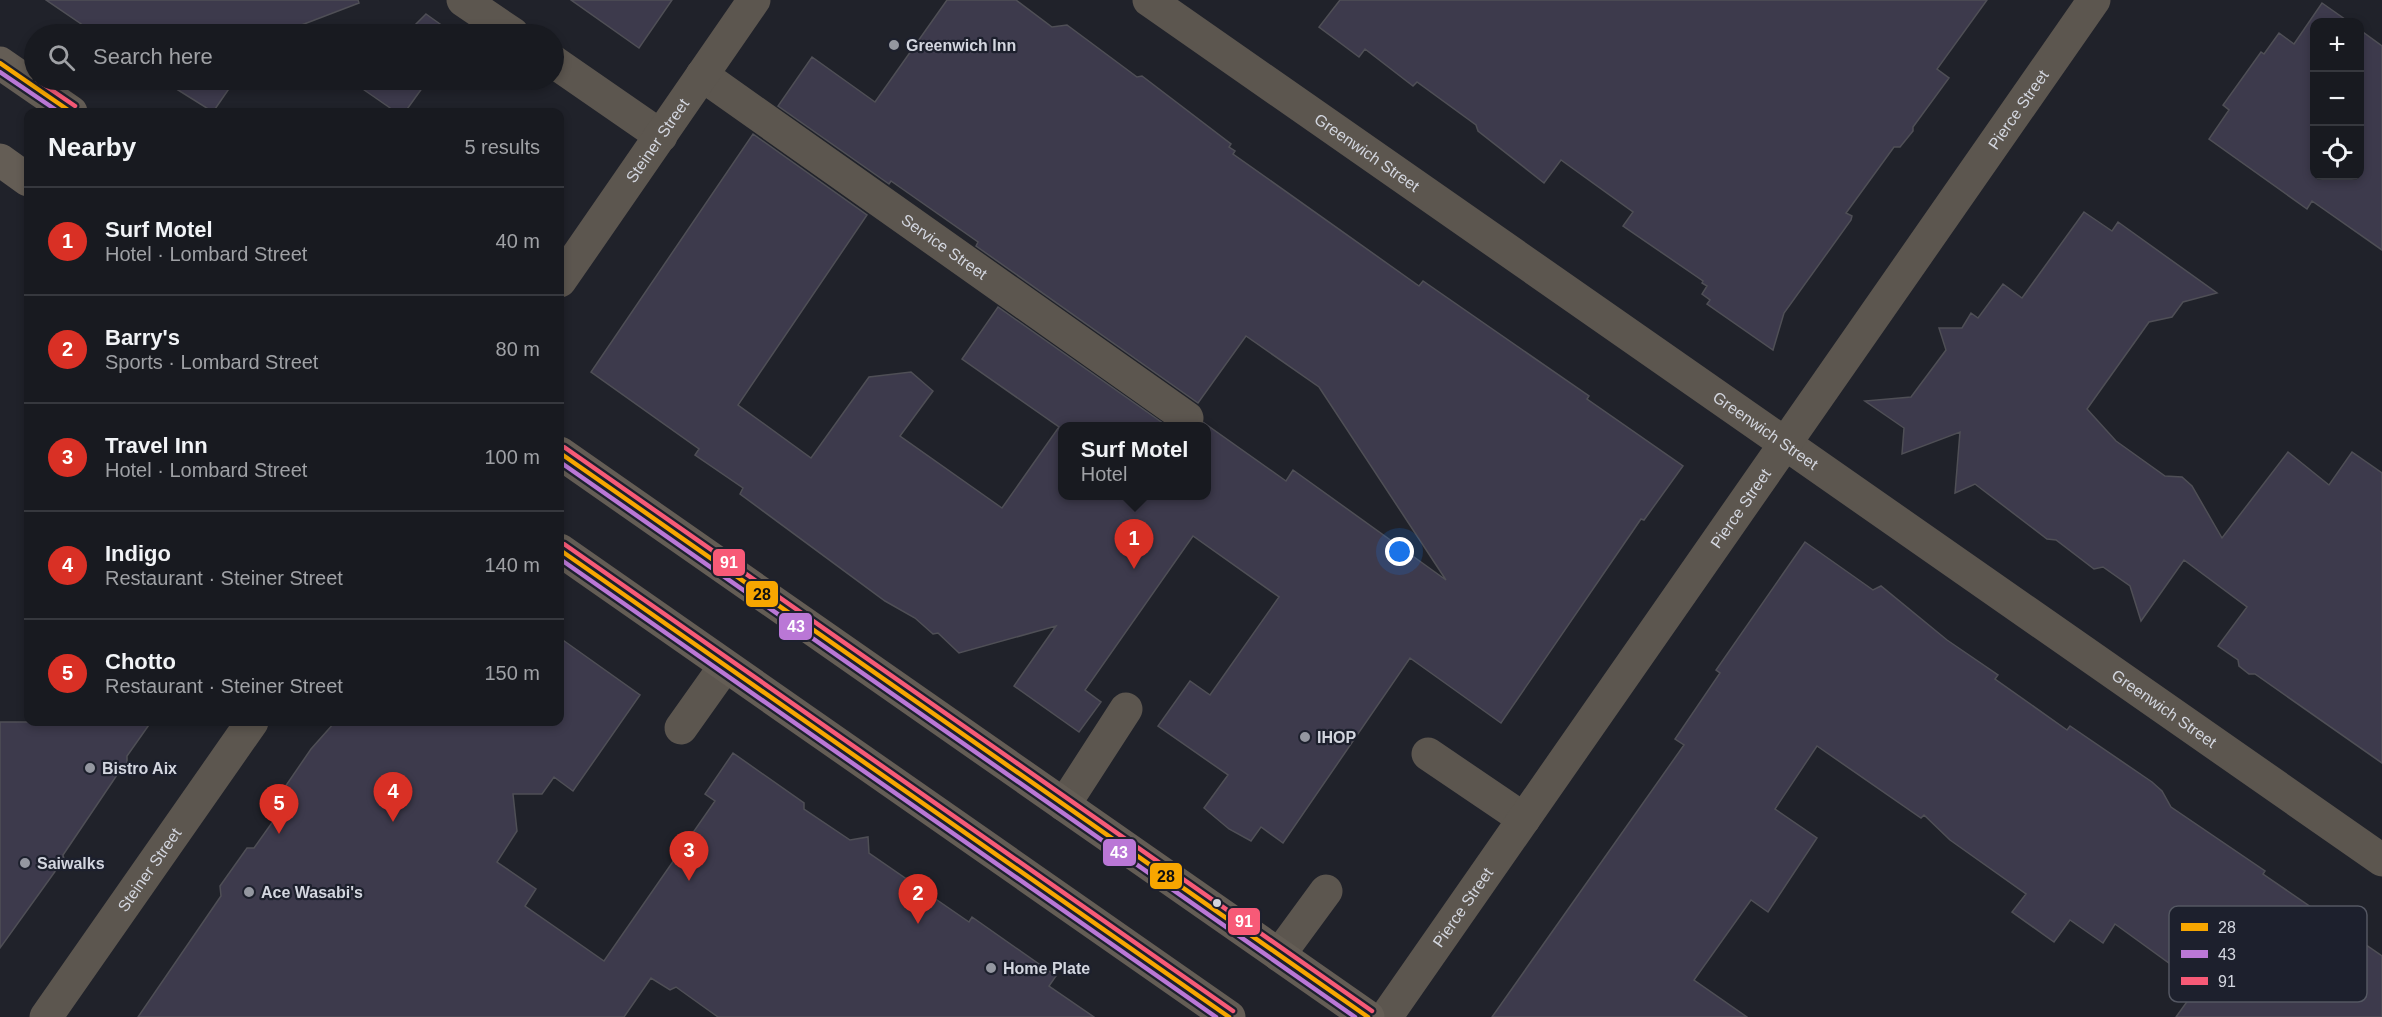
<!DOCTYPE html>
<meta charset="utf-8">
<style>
:root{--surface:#181a20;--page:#212329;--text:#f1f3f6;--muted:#9fa1a5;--line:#36383e;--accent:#d93025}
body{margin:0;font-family:Arial,sans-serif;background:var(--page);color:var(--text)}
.controls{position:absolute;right:18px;top:18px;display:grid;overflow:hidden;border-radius:12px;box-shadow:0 3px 9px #0003}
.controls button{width:54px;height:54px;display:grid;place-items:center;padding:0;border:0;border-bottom:2px solid var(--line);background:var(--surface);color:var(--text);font:30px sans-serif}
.you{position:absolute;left:1400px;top:552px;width:21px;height:21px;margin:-15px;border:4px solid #fff;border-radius:50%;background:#1a73e8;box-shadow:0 0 0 9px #1a73e833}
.badge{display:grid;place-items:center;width:39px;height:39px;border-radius:50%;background:var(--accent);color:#fff;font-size:20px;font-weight:700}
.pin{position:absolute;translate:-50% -50px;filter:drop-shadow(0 2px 3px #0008)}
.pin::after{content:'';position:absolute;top:32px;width:21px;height:18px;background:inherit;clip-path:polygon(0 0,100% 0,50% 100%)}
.popup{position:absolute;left:1058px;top:422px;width:153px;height:78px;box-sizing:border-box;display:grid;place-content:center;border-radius:12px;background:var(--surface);filter:drop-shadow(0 2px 4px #0005);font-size:20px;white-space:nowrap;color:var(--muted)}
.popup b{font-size:22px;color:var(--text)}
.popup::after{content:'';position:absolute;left:50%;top:100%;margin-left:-12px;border:12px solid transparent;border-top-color:var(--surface)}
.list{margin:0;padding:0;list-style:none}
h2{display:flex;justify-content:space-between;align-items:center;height:78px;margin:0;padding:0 24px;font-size:26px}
h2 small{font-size:20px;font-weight:400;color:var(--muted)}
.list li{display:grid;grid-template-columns:39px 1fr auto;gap:18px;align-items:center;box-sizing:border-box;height:108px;padding:0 24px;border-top:2px solid var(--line)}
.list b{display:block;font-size:22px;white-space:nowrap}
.list p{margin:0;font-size:20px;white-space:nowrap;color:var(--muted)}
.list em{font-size:20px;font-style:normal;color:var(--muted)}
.icon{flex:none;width:33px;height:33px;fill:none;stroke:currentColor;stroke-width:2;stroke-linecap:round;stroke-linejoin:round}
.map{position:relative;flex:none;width:2382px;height:1017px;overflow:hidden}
.search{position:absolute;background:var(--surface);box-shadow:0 3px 9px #0003;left:24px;top:24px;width:540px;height:66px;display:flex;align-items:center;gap:15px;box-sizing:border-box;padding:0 21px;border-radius:33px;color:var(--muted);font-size:22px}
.panel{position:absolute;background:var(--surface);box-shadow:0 3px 9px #0003;left:24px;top:108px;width:540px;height:618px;border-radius:12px}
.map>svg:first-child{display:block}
.building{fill:#3d3a4c;stroke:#4f4f56;stroke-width:1.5}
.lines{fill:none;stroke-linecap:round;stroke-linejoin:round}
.minor{stroke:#5c564f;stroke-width:33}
.highway{stroke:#645d55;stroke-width:33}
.bus-1-casing{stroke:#1d202d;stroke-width:9}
.bus-2-casing{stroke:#1d202d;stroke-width:9}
.bus-3-casing{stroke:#1d202d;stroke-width:9}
.bus-1{stroke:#f7a600;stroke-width:4.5}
.bus-2{stroke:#ba77d6;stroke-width:4.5}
.bus-3{stroke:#f75a77;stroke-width:4.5}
.poi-dot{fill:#9497a0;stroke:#1d202d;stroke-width:2}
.bus-dot{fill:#d3d6df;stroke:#1d202d;stroke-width:2}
.labels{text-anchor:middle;stroke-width:4.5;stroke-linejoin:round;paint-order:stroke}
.poi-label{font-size:16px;font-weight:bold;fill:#d3d6df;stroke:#1d202d;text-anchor:start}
.street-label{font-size:16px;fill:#d3d6df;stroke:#1d202d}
.key{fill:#1d202d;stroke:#545762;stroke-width:1.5}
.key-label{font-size:16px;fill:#d3d6df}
.line-badge{stroke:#1d202d;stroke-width:2}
.badge-label{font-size:16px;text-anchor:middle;font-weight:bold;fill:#fff}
.pale-badge-label{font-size:16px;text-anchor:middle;font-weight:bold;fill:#111}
</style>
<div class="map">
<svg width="2382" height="1017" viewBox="0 0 2382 1017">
<rect width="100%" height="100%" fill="#20222a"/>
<path class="building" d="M46,0H358L359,3L278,34H96Z
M571,0H672L639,48Z
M947,0H1016L1052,27L1067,25L1137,77L1142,76L1231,144L1229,147L1235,151L1233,154L1419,286L1423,281L1589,396L1587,399L1683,466L1644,520L1641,519L1501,723L1410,658L1283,843L1261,827L1251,841L1229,829L1204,808L1228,775L1158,726L1190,681L1210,695L1279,597L1193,536L1085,690L1101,702L1079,732L1014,686L1056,626L959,653L938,633L933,634L915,618L885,601L740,494L743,488L695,455L699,449L591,372L753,134L867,215L738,405L811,458L869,377L911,372L933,391L900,436L1002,508L1059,427L962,359L998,307L1167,426H1062V495H1206L1204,423L1286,481L1293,470L1446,580L1319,387L1246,336L1198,403L976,246L978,242L891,181L889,184L778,106L812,57L875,102Z
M1340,0H1987L1937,69L1949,78L1913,127V131L1900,147H1894L1846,213L1852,216L1851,220L1784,313L1773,350L1707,304L1710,300L1702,294L1707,286L1702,283L1703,281L1623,226L1633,212L1561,160L1544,183L1478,131L1476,125L1417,82L1413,86L1365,49L1359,57L1319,27Z
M2322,3L2349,22H2314V176H2360V30L2382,46V250L2312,201L2307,209L2209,139L2229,110L2223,105L2261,52L2264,54L2279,33L2294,44Z
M426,14L454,34H406Z
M162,80H235L213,112Z
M362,80H428L405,112H396L357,85Z
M2084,212L2112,231L2118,222L2217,293L2183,302L2172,317L2149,322L2087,409L2116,441L2165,476L2182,477L2192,486L2222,538L2288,452L2329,485L2352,452L2382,473V763L2255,674H2249L2239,666L2238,660L2218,646L2247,607L2184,560L2141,621L2130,586L2103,567L2094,569L2056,540L2047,539L1975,484L1955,493L1960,432L1902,454L1904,428L1865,401L1911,397L1946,350L1939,328H1962L1971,313L1978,318L2003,284L2022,298Z
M1805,542L1873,590L1881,586L1947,640L1998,675L1995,679L2067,730L2070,726L2152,782L2162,791L2171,807L2265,871L2263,874L2382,956V1017H2176L2199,985L2115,924L2103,943L2070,920L2054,942L2012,912L2026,894L1950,840L1924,815L1921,818L1817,746L1775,809L1817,838L1768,912L1751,900L1694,980L1747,1017H1492L1684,745L1675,739L1720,673L1716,670Z
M560,638L640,695L573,791L554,777L542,794H513L517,831L497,862L536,889L525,906L604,961L715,801L705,794L733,753L804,803V809L850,840L868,837L869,853L969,922L972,917L1056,976L1049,986L1094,1017H718L676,987L670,990L651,978L624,1017H138L221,896L220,886L247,848H254L286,803L285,787L311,749L335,722H560Z
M0,722H151L127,756V771L119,772L63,855L64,859L0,948Z"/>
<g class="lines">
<g class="minor">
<path d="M463,0L513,34"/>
<path id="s1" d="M1149,0L2382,860"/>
<path d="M554,62L661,136"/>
<path id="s2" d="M702,75L1187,418"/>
<path id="s3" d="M560,281L754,0"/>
<path d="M681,728L725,666"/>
<path d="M1428,754L1524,819"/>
<path d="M1064,805L1126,709"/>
<path d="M1279,955L1326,891"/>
<path id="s4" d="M46,1017L252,722"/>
<path id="s5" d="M1386,1017L2094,0"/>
</g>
<path class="highway" d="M0,63L71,112
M0,160L28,180
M560,453L1368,1017
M560,550L1229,1017"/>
<defs>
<path id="bus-1" d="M0,63L71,112
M560,453L1368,1017
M560,550L1229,1017"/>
<path id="bus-2" d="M0,72L59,112
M560,462L1355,1017
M560,559L1216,1017"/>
<path id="bus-3" d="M37,80L75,106
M564,447L1372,1011
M564,544L1233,1011"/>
</defs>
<use href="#bus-1" class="bus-1-casing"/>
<use href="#bus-2" class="bus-2-casing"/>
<use href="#bus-3" class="bus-3-casing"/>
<use href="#bus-1" class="bus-1"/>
<use href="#bus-2" class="bus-2"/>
<use href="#bus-3" class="bus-3"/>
</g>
<g class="poi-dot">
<circle cx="894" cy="45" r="6"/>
<circle cx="1305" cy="737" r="6"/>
<circle cx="90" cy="768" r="6"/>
<circle cx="25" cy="863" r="6"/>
<circle cx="249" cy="892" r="6"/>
<circle cx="991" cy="968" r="6"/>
</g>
<circle class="bus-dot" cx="1217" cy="903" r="5"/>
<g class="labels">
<g class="poi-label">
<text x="906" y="51">Greenwich Inn</text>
<text x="1317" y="743">IHOP</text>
<text x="102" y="774">Bistro Aix</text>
<text x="37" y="869">Saiwalks</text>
<text x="261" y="898">Ace Wasabi's</text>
<text x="1003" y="974">Home Plate</text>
</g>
<g class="street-label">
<text dy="6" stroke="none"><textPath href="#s5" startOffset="1106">Pierce Street</textPath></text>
<text dy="6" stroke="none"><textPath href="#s3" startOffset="171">Steiner Street</textPath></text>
<text dy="6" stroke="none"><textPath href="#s1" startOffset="266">Greenwich Street</textPath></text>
<text dy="6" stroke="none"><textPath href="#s2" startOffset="297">Service Street</textPath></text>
<text dy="6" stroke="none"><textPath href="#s1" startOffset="752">Greenwich Street</textPath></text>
<text dy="6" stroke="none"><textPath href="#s5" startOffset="620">Pierce Street</textPath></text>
<text dy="6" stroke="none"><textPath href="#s1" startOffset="1238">Greenwich Street</textPath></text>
<text dy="6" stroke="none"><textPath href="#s4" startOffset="180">Steiner Street</textPath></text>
<text dy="6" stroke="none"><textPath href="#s5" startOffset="134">Pierce Street</textPath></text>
</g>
</g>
<rect x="2169" y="906" width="198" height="96" rx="9" class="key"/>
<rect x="2181" y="923" width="27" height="8" fill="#f7a600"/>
<rect x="2181" y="950" width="27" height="8" fill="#ba77d6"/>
<rect x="2181" y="977" width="27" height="8" fill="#f75a77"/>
<g class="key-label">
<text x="2218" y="933">28</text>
<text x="2218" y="960">43</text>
<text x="2218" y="987">91</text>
</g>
<g class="line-badge">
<rect x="712" y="548" width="34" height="29" rx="6" fill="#f75a77"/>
<rect x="745" y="580" width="34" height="28" rx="6" fill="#f7a600"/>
<rect x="778" y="612" width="35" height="29" rx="6" fill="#ba77d6"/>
<rect x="1102" y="838" width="35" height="29" rx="6" fill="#ba77d6"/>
<rect x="1149" y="862" width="34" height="28" rx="6" fill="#f7a600"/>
<rect x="1227" y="907" width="34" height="29" rx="6" fill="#f75a77"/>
</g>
<g class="badge-label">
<text x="729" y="568">91</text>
<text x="796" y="632">43</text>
<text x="1119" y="858">43</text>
<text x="1244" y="927">91</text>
</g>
<g class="pale-badge-label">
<text x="762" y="600">28</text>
<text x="1166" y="882">28</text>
</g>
</svg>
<div class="controls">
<button>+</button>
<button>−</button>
<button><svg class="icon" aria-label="locate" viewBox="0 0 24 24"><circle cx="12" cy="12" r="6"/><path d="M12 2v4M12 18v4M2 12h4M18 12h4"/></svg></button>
</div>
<div class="you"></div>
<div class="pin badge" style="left:1134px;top:569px">1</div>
<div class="popup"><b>Surf Motel</b>Hotel</div>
<div class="pin badge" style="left:918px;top:924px">2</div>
<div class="pin badge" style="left:689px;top:881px">3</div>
<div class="pin badge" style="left:393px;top:822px">4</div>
<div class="pin badge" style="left:279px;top:834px">5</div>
<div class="search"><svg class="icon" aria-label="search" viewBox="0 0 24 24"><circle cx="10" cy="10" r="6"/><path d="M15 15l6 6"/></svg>Search here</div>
<section class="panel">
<h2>Nearby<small>5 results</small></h2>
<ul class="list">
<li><span class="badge">1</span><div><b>Surf Motel</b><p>Hotel · Lombard Street</p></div><em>40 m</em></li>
<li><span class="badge">2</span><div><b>Barry's</b><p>Sports · Lombard Street</p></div><em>80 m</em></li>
<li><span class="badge">3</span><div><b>Travel Inn</b><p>Hotel · Lombard Street</p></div><em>100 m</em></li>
<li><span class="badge">4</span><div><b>Indigo</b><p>Restaurant · Steiner Street</p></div><em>140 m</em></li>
<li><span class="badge">5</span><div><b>Chotto</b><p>Restaurant · Steiner Street</p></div><em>150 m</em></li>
</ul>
</section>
</div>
